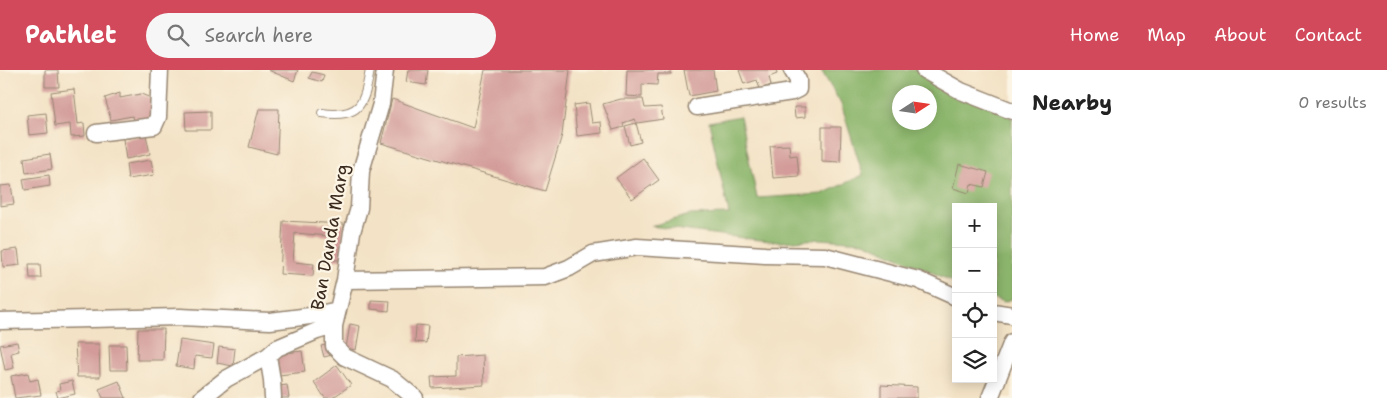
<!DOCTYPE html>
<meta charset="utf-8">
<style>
:root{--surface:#fff;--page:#f6f6f6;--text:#222;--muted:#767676;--line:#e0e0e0;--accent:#d1495b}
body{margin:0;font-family:"Shantell Sans",sans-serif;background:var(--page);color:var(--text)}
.controls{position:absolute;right:15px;bottom:15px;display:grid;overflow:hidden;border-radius:0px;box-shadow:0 2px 12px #0003}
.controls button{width:45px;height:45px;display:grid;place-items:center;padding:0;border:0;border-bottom:1px solid var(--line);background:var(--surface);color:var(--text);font:25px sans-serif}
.compass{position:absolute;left:892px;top:15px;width:45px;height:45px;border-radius:50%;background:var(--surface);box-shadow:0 2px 12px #0003;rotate:78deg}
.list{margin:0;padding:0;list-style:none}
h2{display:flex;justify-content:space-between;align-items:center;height:65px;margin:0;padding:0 20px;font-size:21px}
h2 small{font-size:16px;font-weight:400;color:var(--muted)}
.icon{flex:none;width:28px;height:28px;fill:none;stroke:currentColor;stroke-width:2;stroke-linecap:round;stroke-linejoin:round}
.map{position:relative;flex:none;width:1012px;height:328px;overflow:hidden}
header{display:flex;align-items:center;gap:30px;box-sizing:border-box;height:70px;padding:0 25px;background:var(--accent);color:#fff}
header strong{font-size:24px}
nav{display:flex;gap:28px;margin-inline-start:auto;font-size:18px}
.search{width:350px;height:45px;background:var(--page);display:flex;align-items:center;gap:12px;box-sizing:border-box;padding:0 18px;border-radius:28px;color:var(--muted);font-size:19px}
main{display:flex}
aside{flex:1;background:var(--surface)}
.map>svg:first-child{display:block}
.forest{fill:#8db66d;stroke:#647046;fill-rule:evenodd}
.building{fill:#d39c9a}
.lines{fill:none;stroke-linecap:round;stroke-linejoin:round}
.service-casing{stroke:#978672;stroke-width:10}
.minor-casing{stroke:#978672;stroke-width:19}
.service{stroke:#fff;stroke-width:8}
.minor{stroke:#fff;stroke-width:16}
.labels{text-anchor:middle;stroke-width:4.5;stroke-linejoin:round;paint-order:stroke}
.street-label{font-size:18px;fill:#3b2a1e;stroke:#fcf5e5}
</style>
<header>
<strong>Pathlet</strong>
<div class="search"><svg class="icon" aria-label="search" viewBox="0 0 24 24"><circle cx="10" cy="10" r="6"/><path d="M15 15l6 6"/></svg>Search here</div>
<nav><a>Home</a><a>Map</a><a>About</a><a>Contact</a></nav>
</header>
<main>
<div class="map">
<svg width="1012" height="328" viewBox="0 0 1012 328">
<rect width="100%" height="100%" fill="#fcf5e5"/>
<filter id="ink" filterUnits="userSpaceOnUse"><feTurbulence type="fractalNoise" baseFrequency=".02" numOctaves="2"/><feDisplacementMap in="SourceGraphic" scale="10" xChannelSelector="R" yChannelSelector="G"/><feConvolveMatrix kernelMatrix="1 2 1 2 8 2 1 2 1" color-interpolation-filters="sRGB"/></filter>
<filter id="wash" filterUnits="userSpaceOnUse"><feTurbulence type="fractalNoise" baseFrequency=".0096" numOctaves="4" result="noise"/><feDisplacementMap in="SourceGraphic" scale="20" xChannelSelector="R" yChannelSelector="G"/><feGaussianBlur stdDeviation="1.12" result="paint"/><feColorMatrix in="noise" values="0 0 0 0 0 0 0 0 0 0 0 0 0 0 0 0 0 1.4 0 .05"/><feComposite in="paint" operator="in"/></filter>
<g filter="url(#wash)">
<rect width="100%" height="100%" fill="#f3e2c5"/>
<path class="forest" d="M821,0H917L1012,48V229L1004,232L993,228V137H956V213L864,172L819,169L781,172L751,169L651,156L690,145L729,144L709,52L740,46L757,128L822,124L863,105L841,34ZM899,22H929V52H899Z"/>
<g id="blocks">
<path class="building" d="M45,0H58L59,17H45Z
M268,0H298L294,11Z
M408,0H428L426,15L406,12Z
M485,0H570L562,65L545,121L381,73L392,29L473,58Z
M627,0H671V4H658L657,15L642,14V27L626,26Z
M684,0H713L716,21L689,26Z
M739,0H776L777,4L769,7L771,15L760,19L757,10L744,14Z
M312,2L324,5L322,12L309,8Z
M74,19L78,54L84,53L85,66L71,67L70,54L55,56L51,22Z
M120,23V28L141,24L151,28L153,46L138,55L132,46L111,50L105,28Z
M621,29H643L645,38L661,37L663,49L637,53L635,49L623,53L624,57L613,60L603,34Z
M589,33L592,53L601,52L602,63L577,66L574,35Z
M794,37H805V47L795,48Z
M259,39H279L277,84L249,77Z
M211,41V60H186L185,42Z
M46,43L48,63L29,65L27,45Z
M636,53L641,72L630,75L625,56Z
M822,57H841L840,92L822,91Z
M146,65L150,84L126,89L123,69Z
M789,75L790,86L797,85L799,106L773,108L770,76Z
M50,84L52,99L26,103L24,88Z
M643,88L659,110L632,129L616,108Z
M151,90L154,105L128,109L126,94Z
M959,94L988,102L984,117L971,114L969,123L953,118Z
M49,105L50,116L25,120L23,109Z
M11,115L14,134L0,136V116Z
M283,151L344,154L342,190H327L329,166L295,163L293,192L314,194L313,206L280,204Z
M18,179L20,195L3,197L2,181Z
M29,194H40L41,208H30Z
M371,230L390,231L389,241L371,239Z
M350,254L360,256L356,280L346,278Z
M416,255L428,256L426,273L415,272Z
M138,259H164L163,290H137Z
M180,270L214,275L212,288L195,286L194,299L176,296Z
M17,272L19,281L11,283L14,298L5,300L0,275Z
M75,274H99L100,307H77Z
M329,274L332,285L324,287L321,276Z
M109,275H126L127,300H110Z
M219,277L235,279L233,296L217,293Z
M302,281L305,302L279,305L277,284Z
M483,285L484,315L432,318L431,307L456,306V287Z
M337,295L351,315L332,328H325L314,312Z
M28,303L30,311L38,309L41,325L15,328L11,306Z
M72,311L75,324L58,328L56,321L60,320L59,314Z
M119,311L126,328H103L99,319Z
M287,315L289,328H281L279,316Z
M881,315L917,317V328H881Z"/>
</g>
</g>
<g filter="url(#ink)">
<use href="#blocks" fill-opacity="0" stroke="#978672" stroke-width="1"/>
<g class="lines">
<defs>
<path id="service" d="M322,43C361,48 364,34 370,0"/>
<path id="minor" d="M385,0L381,34L361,101L359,138L352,162L345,210L334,256V276L345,287L392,309L415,328
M924,0L961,21L1012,41
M697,37L792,22L798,19V10L792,0
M96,63L154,56L158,47L160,0
M345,210L545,207L569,198L593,184L637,177L765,185L825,186L918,210L956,227
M993,242L1012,245
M0,251L180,247L270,251L310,246L338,240
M268,286L272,310L273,328
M202,328L226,309L268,286L277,278L317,261L334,256
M990,328L1012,272"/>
</defs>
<use href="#service" class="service-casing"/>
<use href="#minor" class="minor-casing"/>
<use href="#service" class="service"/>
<use href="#minor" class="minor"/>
</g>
</g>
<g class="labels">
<g class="street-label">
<text transform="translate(330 167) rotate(-80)" y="6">Ban Danda Marg</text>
</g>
</g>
</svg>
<div class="controls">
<button>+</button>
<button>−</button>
<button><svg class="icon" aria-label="locate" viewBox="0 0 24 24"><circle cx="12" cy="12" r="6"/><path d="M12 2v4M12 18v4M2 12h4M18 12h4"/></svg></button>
<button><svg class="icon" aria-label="layers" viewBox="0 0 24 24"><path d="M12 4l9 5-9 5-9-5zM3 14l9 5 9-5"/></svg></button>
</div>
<svg class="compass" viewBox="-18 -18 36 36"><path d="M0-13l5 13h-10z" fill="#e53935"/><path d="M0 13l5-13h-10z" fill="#767676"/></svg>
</div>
<aside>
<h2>Nearby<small>0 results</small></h2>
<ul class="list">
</ul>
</aside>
</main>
